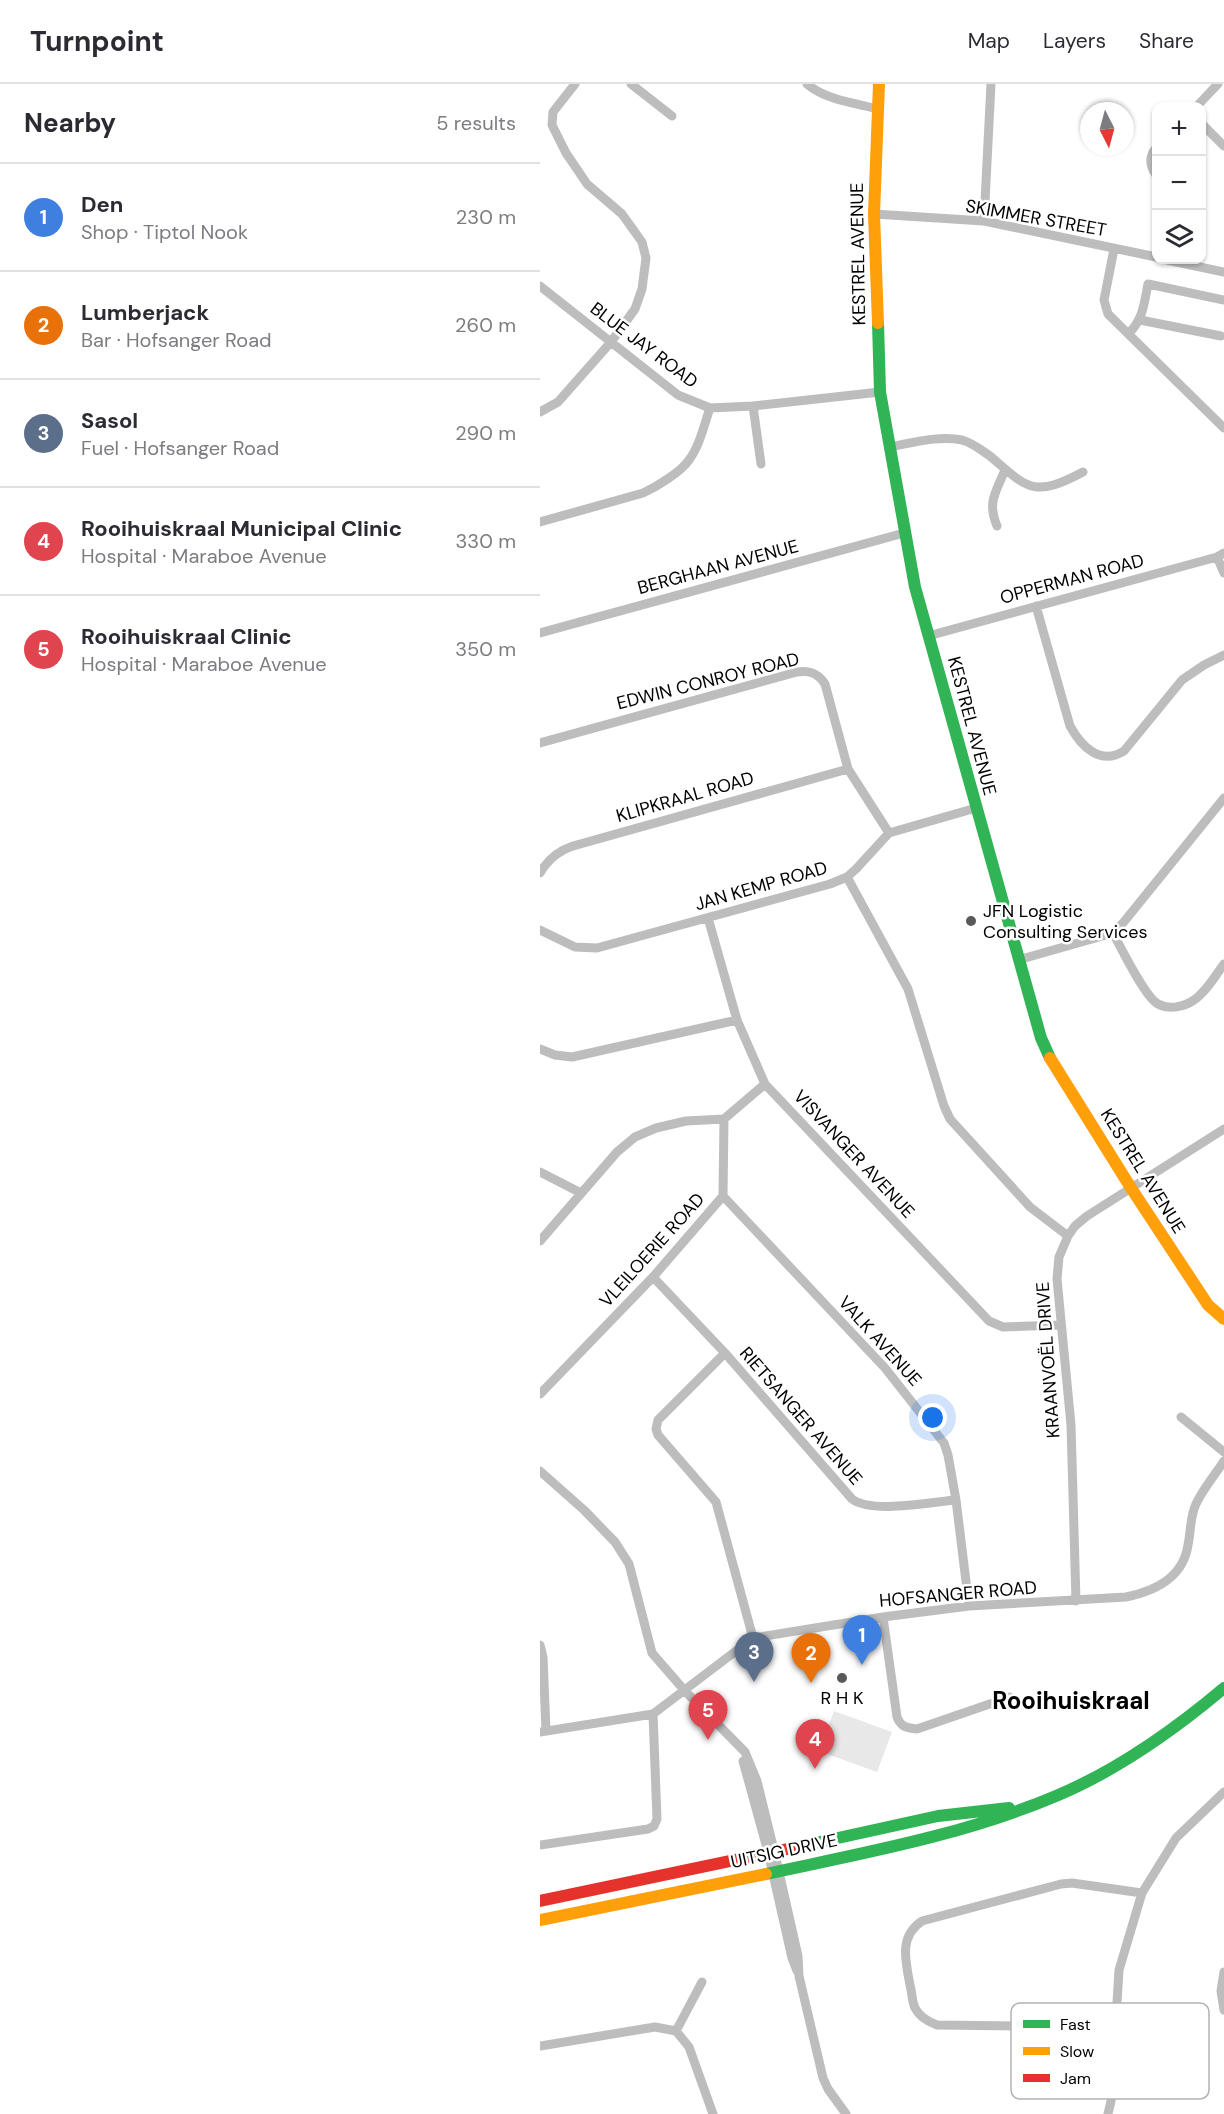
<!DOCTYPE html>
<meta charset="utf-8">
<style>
:root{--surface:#fff;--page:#f2f2f3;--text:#2b2b33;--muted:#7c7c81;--line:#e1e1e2;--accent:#b45309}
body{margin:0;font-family:"DM Sans",sans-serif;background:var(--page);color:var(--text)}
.controls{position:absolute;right:18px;top:18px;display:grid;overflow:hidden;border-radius:12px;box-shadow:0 2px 4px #0004}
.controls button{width:54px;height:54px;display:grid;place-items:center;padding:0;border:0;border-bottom:2px solid var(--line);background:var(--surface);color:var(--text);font:30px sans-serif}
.compass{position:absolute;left:540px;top:18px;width:54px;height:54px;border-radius:50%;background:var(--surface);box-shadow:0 2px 4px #0004;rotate:174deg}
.you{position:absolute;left:393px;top:1334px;width:21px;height:21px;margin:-15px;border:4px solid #fff;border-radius:50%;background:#1a73e8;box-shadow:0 0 0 9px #1a73e833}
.badge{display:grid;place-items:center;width:39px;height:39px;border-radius:50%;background:var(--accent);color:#fff;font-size:20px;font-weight:700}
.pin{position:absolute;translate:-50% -50px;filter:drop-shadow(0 2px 3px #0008)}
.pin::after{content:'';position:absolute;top:32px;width:21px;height:18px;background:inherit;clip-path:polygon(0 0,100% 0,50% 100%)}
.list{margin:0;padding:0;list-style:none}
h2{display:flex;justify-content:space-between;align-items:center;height:78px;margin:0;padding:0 24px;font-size:26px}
h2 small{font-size:20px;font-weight:400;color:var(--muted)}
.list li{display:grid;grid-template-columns:39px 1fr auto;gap:18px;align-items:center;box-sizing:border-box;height:108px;padding:0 24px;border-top:2px solid var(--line)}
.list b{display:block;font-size:22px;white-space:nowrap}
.list p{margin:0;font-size:20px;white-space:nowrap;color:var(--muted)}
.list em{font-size:20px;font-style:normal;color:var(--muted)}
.icon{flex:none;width:33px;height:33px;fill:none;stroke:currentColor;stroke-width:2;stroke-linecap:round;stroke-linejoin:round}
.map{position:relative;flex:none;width:684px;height:2030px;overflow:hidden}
header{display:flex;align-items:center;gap:36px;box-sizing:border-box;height:84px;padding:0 30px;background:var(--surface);border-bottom:2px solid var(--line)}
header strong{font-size:28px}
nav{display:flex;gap:33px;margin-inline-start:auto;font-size:21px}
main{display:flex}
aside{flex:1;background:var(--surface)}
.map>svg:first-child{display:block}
.pitch{fill:#e8e8e8}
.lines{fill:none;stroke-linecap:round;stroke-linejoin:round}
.street{stroke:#bdbdbd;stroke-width:9}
.fast{stroke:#30b455;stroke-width:12}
.slow{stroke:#ff9f0a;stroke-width:12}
.jam{stroke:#e5322d;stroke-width:12}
.poi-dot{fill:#595959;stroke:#fff;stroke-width:2}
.labels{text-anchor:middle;stroke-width:5;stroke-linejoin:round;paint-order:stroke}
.street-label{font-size:18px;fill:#000;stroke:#fff}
.poi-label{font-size:18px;fill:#000;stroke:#fff;text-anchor:start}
.district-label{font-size:24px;font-weight:bold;fill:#000;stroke:#fff}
.key{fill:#fff;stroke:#b2b2b2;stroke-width:1.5}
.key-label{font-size:16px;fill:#000}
</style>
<header>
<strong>Turnpoint</strong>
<nav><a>Map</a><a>Layers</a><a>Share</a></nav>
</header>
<main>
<aside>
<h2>Nearby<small>5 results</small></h2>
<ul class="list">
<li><span class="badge" style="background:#3f7fe0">1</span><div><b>Den</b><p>Shop · Tiptol Nook</p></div><em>230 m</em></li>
<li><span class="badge" style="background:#e8710a">2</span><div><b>Lumberjack</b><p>Bar · Hofsanger Road</p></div><em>260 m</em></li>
<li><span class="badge" style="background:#5c6f8a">3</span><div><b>Sasol</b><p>Fuel · Hofsanger Road</p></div><em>290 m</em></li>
<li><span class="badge" style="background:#e0444e">4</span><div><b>Rooihuiskraal Municipal Clinic</b><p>Hospital · Maraboe Avenue</p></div><em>330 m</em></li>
<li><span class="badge" style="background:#e0444e">5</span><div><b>Rooihuiskraal Clinic</b><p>Hospital · Maraboe Avenue</p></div><em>350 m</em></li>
</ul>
</aside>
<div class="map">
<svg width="684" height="2030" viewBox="0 0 684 2030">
<rect width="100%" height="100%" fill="#fff"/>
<path class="pitch" d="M294,1627L352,1648L337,1688L279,1667Z"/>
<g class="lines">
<path class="street" d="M91,0L132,32
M267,0C286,16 315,19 338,25
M657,22L678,0
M662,40L684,62
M616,64C608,73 610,82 616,91
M334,130L444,137L616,173
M444,137L451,0
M574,165L564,216L568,230L684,344
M627,176L684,188
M0,202L138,311L170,324L213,322L340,308
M600,236L681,252
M588,250C603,236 604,220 608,200L684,216
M213,322L221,380
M0,328L18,318L71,258L95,225L102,205L106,174L102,158L82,130L47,100L26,69L12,41L13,28L35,0
M349,363C372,359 399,351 422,356C433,359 441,366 450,372C488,405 494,414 543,388
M0,438L103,409C116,403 141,388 149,376C160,361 164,341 170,324
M457,442C447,418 456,408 465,386
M677,473L684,489
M496,522L530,642C541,662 560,682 584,667L642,596L664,581L684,571
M0,549L364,449
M388,552L677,473L684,469
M0,659L257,588C269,586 278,589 285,600L308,685L349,749
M0,789C8,775 18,767 33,762L308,685
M307,793L368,905L404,1022L410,1035L490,1123L528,1152
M168,834L197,936L225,1000L449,1237L463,1243L521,1241
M0,846L35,863L57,864L290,800L307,793L316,785L349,749L436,724
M573,849C581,864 605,913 618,920C629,926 644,923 654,916C666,908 675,892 684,880
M478,876L573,849L583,839L684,714
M0,965L15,971L32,973L197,936
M0,1088L41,1109
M183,1112L345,1284L404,1359L408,1371L416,1416L429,1522
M0,1157L77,1068L95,1053L116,1044L146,1037L184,1035
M113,1193L185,1269L312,1415C332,1430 390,1418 416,1416
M185,1269L118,1336L116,1345L118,1351L176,1418L213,1554
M0,1310L113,1193L183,1112L184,1035L225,1000
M641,1333L684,1368
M0,1387L44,1426L75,1458L89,1480L112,1569L145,1607L205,1668L217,1697L234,1766L258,1872L259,1892L283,1994L288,2005L306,2030
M536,1517L531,1341L517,1195L519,1173L528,1152L535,1142L547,1132L684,1045
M343,1533L357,1633C361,1643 367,1644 377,1645L470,1613
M0,1561L3,1573L6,1647
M0,1648L113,1630
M203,1677L228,1768L252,1874L257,1887
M0,1761L108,1745L114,1742L117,1735L113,1630L213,1554L343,1533L429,1522L586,1513C615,1507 643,1494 648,1461C651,1447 650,1432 656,1420C663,1405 675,1391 684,1377
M684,1888L681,1907L684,1926
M575,1943L397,1941C389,1938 379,1932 375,1924C372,1918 372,1908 370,1901C366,1878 358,1853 382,1837L521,1800L532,1799L602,1809
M136,1947L162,1898
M0,1962L115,1943L136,1947L149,1963L173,2030
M568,2030L571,2017L579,1886L602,1809L636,1754L684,1708"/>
<path class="fast" d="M338,239L340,308L375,503L501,954L510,974
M257,1763L398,1732L469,1724
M226,1790C323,1769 424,1751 516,1712C578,1686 633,1647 684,1604"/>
<path class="slow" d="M338,239L334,130L339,0
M510,974L591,1104L668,1221L684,1235
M0,1836L226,1790"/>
<path class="jam" d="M0,1817L257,1763"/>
</g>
<g class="poi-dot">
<circle cx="431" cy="837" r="6"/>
<circle cx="302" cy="1594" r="6"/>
</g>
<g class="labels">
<g class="street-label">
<text transform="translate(496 134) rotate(10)" y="6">SKIMMER STREET</text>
<text transform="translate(318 170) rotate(-91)" y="6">KESTREL AVENUE</text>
<text transform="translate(104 261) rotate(37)" y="6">BLUE JAY ROAD</text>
<text transform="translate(178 483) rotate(-15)" y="6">BERGHAAN AVENUE</text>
<text transform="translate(532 495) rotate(-15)" y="6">OPPERMAN ROAD</text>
<text transform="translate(168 597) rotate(-14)" y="6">EDWIN CONROY ROAD</text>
<text transform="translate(432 642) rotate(75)" y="6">KESTREL AVENUE</text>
<text transform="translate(145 713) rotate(-16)" y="6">KLIPKRAAL ROAD</text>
<text transform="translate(221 802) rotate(-16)" y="6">JAN KEMP ROAD</text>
<text transform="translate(314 1070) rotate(47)" y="6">VISVANGER AVENUE</text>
<text transform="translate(603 1087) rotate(58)" y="6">KESTREL AVENUE</text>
<text transform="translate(112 1166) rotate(-48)" y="6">VLEILOERIE ROAD</text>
<text transform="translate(340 1257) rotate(48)" y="6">VALK AVENUE</text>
<text transform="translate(508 1276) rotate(-94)" y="6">KRAANVOËL DRIVE</text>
<text transform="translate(261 1332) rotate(49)" y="6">RIETSANGER AVENUE</text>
<text transform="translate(418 1510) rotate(-5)" y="6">HOFSANGER ROAD</text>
<text transform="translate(244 1767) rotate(-12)" y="6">UITSIG DRIVE</text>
</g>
<g class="poi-label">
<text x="443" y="833">JFN Logistic<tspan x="443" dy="21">Consulting Services</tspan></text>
<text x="302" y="1620" text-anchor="middle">R H K</text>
</g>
<g class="district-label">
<text x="531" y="1625">Rooihuiskraal</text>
</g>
</g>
<rect x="471" y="1919" width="198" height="96" rx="9" class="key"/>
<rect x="483" y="1936" width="27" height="8" fill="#30b455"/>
<rect x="483" y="1963" width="27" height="8" fill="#ff9f0a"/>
<rect x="483" y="1990" width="27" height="8" fill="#e5322d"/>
<g class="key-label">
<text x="520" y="1946">Fast</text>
<text x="520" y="1973">Slow</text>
<text x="520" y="2000">Jam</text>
</g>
</svg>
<div class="controls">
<button>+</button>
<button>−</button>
<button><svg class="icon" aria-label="layers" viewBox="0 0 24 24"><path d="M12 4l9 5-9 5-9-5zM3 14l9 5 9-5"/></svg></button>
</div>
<svg class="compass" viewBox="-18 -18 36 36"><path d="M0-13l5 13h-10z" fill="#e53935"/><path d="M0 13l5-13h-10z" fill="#7c7c81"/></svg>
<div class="you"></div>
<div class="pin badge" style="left:322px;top:1581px;background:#3f7fe0">1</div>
<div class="pin badge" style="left:271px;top:1599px;background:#e8710a">2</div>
<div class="pin badge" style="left:214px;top:1598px;background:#5c6f8a">3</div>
<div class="pin badge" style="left:275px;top:1685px;background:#e0444e">4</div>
<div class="pin badge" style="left:168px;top:1656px;background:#e0444e">5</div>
</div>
</main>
